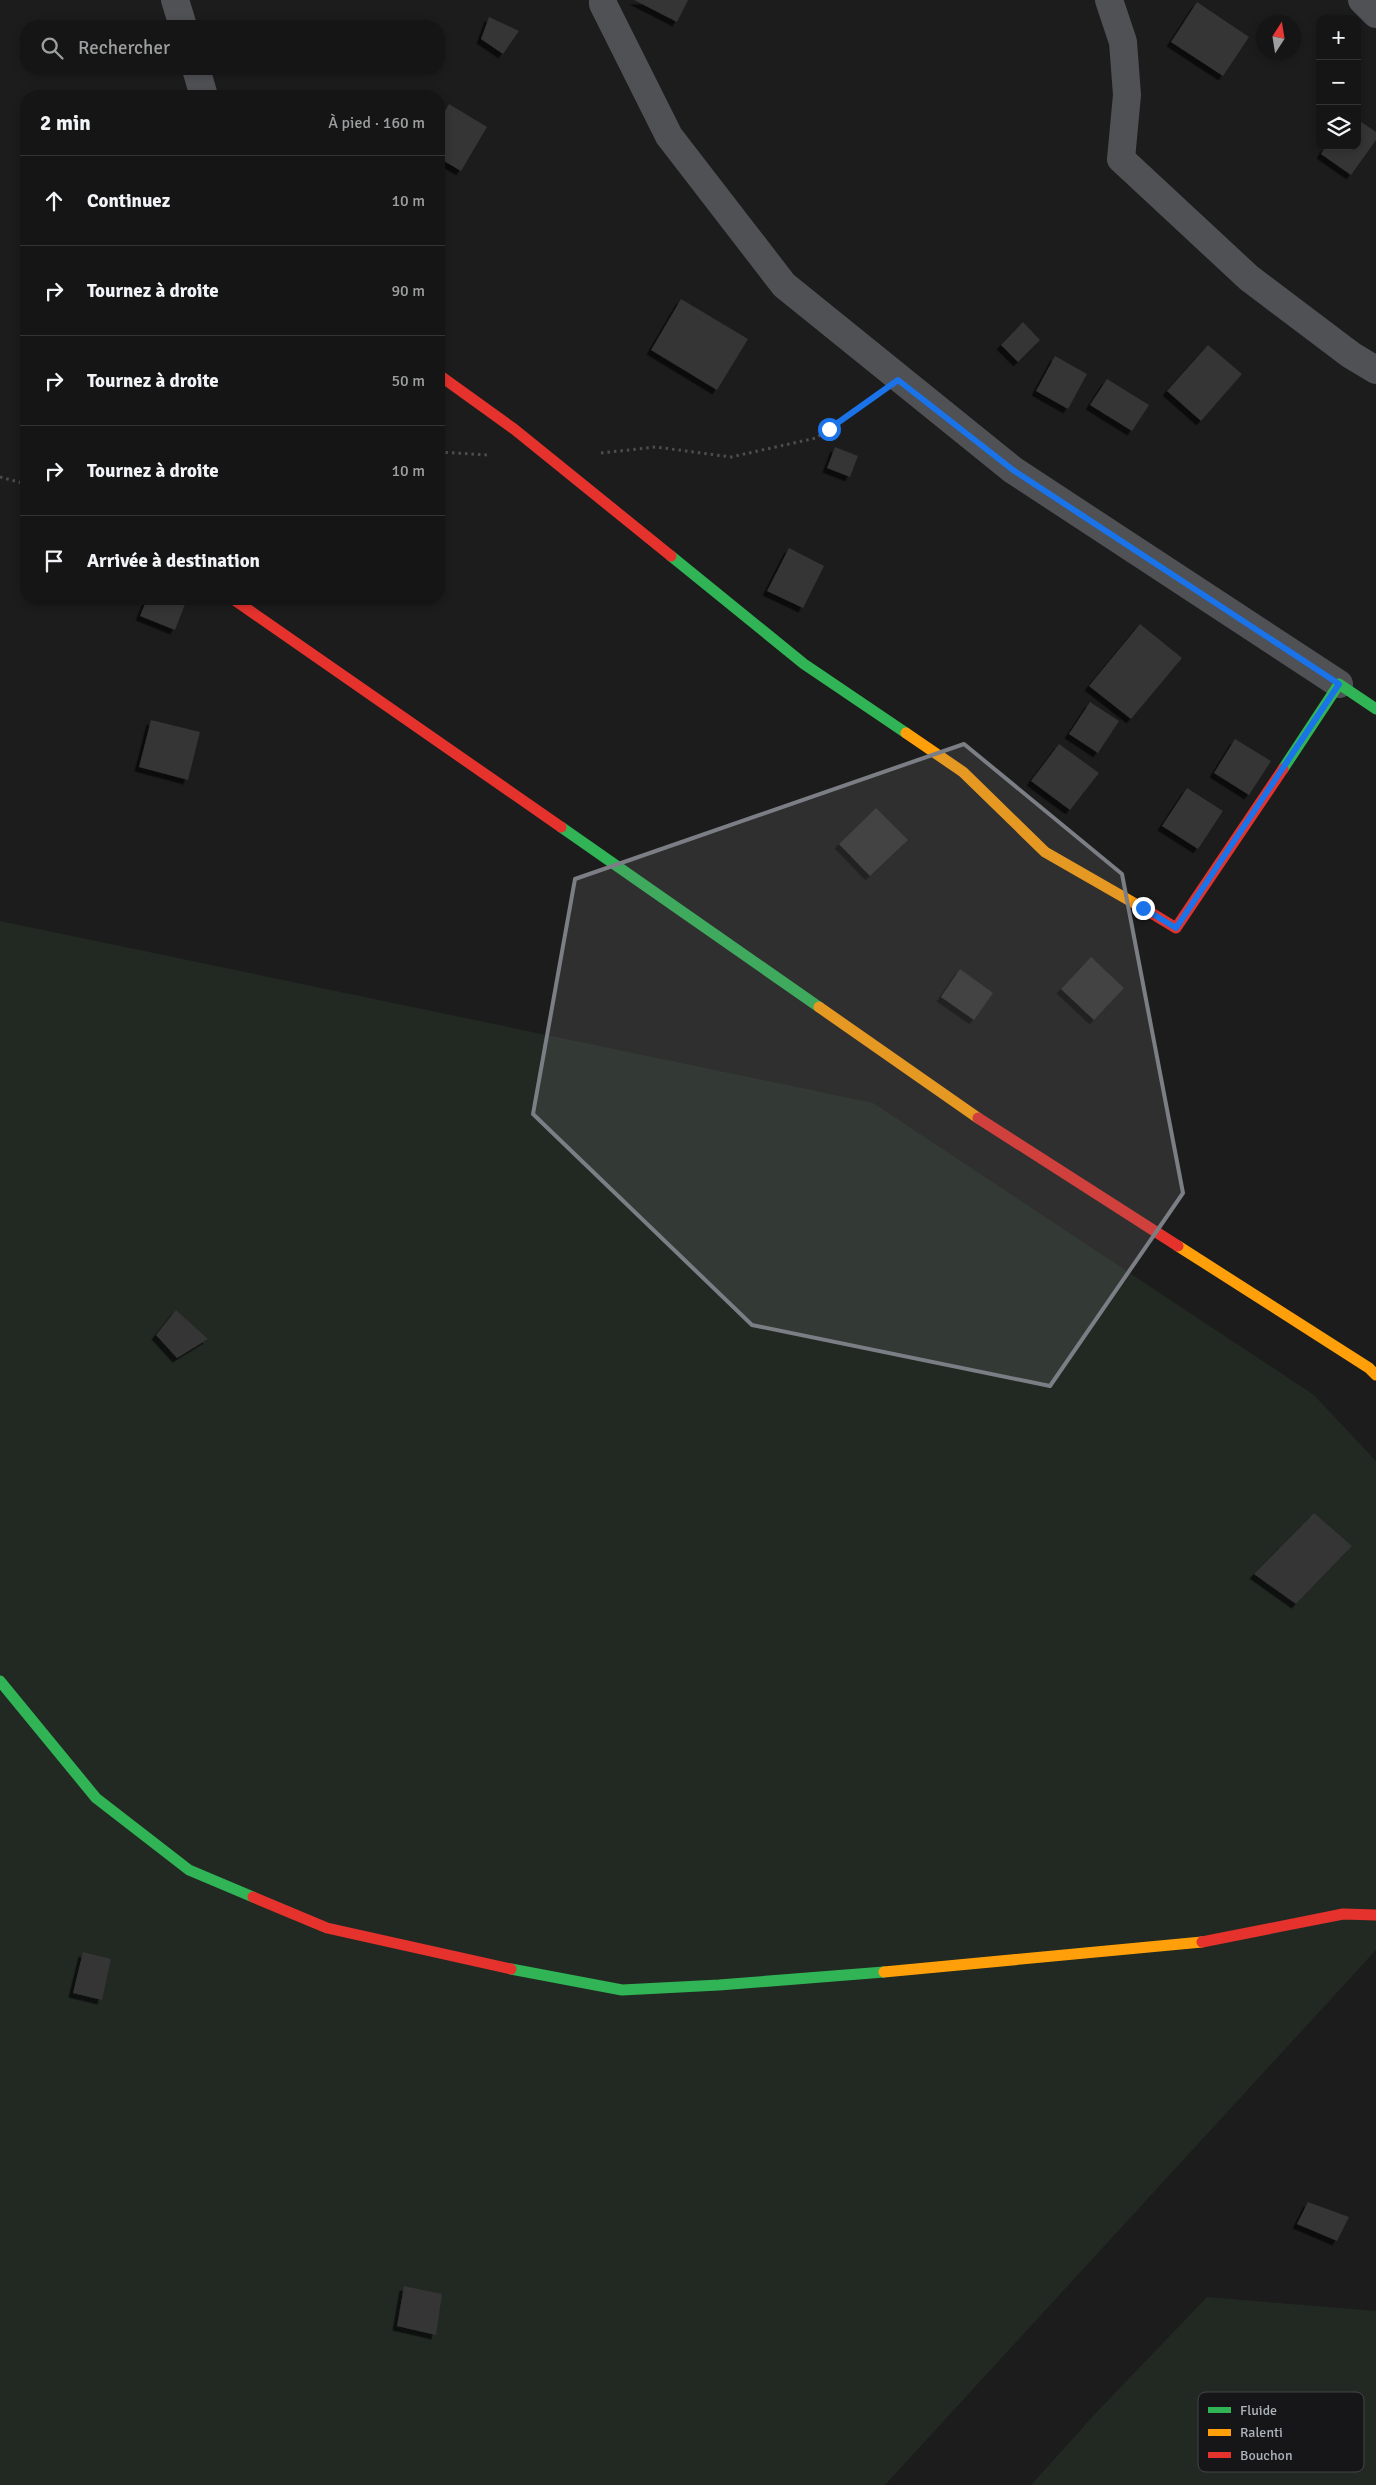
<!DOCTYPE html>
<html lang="fr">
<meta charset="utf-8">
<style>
:root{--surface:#151515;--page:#222;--text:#f1f3f6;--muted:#9d9fa0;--line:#343434}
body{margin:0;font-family:Signika,sans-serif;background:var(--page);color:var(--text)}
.controls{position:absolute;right:15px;top:15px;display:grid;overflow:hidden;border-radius:10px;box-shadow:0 2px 8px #0003}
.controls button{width:45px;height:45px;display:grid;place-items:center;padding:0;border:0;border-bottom:1px solid var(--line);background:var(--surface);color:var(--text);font:25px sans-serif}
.compass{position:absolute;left:1256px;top:15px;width:45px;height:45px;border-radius:50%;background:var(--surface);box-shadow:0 2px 8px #0003;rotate:12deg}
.stop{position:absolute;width:15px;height:15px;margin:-11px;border:4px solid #1a73e8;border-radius:50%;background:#fff}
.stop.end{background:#1a73e8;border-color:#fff;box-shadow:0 1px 5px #0008}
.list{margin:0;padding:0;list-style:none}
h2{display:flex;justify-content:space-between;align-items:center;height:65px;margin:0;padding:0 20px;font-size:21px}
h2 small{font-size:16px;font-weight:400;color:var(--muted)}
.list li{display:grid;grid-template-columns:32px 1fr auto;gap:15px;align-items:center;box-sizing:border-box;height:90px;padding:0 20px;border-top:1px solid var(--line)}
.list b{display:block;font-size:19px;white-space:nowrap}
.list em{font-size:16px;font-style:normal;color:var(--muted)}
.icon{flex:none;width:28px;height:28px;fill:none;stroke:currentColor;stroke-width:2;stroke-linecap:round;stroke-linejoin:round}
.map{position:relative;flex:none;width:1376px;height:2485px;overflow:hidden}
.search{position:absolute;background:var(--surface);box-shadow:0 2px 8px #0003;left:20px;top:20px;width:425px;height:55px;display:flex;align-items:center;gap:12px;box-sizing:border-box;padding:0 18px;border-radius:20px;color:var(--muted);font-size:19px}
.panel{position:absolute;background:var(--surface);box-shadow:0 2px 8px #0003;left:20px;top:90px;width:425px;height:515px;border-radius:20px}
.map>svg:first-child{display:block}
.green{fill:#212922}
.building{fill:#343434;filter:url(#shadow)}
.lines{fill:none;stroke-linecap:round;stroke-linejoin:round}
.path{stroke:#4c4d50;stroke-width:3;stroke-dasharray:2.5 4;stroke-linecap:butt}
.street{stroke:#505155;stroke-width:28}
.fast{stroke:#30b455;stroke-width:11}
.slow{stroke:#ff9f0a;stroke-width:11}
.jam{stroke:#e5322d;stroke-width:11}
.route{stroke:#1a73e8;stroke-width:6}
.marked{fill:#7b7e84;fill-opacity:0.2;stroke:#7b7e84;stroke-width:4;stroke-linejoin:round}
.key{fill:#161618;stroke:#444549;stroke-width:1}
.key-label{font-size:14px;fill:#aeb3bc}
</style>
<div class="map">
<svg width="1376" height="2485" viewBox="0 0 1376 2485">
<defs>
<filter id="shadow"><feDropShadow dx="-4.5" dy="4.5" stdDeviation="0" flood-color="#0009"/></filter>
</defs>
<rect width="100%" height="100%" fill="#1c1c1c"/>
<path class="green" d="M0,921L873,1103L1314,1395L1376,1461V1950L885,2485H0Z
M1207,2297L1376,2311V2485H1031L1094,2415Z"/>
<path class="building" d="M634,0H688L677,22Z
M1197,2L1249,37L1223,76L1171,42Z
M489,17L519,31L503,54L481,39Z
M449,104L487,127L461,171L439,158V121Z
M1357,119L1376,132V140L1351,175L1321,154L1326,146H1357Z
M681,299L748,339L717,390L651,350Z
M1023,322L1040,340L1018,362L1001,345Z
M1208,345L1242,374L1201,421L1167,391Z
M1055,356L1087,374L1068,409L1036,391Z
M1107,379L1149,405L1132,431L1090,405Z
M835,447L858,456L850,477L827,468Z
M789,548L824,566L803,608L767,591Z
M147,599H187L175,630L140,616Z
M1140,624L1182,658L1131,719L1089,686Z
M1090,702L1119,721L1098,753L1069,734Z
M151,720L200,732L188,780L139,767Z
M1235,739L1271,761L1249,795L1214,773Z
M1059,744L1099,773L1070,810L1031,781Z
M1187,788L1223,811L1198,849L1162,826Z
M876,808L908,840L870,876L839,844Z
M1091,957L1124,988L1094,1020L1061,989Z
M960,969L993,993L974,1020L941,997Z
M176,1310L208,1339L177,1358L156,1335Z
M1314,1513L1352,1546L1296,1604L1254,1574Z
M83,1952L111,1959L102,2000L73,1993Z
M1308,2202L1349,2217L1337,2241L1297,2224Z
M404,2286L442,2294L436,2335L397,2326Z"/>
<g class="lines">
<path class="path" d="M439,452L488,455
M601,453L656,447L731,457L816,438L870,400
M0,477L26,484"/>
<path class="street" d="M175,0L183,26
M603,0V4L669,136L784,285L1013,470L1339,684
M1109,0L1123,42L1127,95L1121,159L1249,278L1351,355L1376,370
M1362,0L1376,14
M196,69L204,96"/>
<path class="fast" d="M671,556L804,664L906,733
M1283,769L1339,684L1376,709
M561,827L819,1007
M0,1681L96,1798L189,1870L253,1897
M511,1969L622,1990L719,1985L884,1972"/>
<path class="slow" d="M906,733L963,772L1045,852L1153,914
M819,1007L978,1118
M1178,1246L1369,1368L1376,1375
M884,1972L1202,1942"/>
<path class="jam" d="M439,375L514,429L671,556
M233,599L561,827
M1153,914L1176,928L1283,769
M978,1118L1178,1246
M253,1897L327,1928L511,1969
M1202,1942L1343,1914L1376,1915"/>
</g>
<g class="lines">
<path class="route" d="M829,429L898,380L1013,470L1339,684L1176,928L1143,908"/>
</g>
<path class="marked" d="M964,744L1122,874L1183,1193L1050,1386L752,1325L533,1114L575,879Z"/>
<rect x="1198" y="2392" width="166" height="80" rx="8" class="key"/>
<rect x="1208" y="2407" width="23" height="6" fill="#30b455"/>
<rect x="1208" y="2429" width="23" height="7" fill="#ff9f0a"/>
<rect x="1208" y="2452" width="23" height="6" fill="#e5322d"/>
<g class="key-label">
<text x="1240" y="2415">Fluide</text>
<text x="1240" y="2437">Ralenti</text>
<text x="1240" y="2460">Bouchon</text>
</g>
</svg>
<div class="controls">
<button>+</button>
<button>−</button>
<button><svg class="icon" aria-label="layers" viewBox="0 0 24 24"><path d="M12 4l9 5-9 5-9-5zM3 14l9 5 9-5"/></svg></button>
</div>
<svg class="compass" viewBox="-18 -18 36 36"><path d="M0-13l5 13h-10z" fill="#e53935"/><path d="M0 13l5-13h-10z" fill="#9d9fa0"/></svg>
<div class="stop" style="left:829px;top:429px"></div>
<div class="stop end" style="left:1143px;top:908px"></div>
<div class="search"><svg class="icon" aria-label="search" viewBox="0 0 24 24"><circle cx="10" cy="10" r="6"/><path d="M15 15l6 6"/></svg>Rechercher</div>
<section class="panel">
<h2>2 min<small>À pied · 160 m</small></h2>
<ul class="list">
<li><svg class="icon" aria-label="ahead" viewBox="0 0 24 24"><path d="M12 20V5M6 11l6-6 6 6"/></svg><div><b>Continuez</b></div><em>10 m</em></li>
<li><svg class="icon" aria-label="right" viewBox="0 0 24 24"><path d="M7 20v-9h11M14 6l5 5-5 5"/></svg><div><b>Tournez à droite</b></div><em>90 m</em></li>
<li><svg class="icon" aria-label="right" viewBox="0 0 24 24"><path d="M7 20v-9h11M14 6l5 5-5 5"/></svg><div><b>Tournez à droite</b></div><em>50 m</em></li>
<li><svg class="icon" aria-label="right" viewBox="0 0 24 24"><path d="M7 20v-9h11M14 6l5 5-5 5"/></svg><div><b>Tournez à droite</b></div><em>10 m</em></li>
<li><svg class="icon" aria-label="arrive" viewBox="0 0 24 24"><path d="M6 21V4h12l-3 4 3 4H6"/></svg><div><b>Arrivée à destination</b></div></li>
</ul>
</section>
</div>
